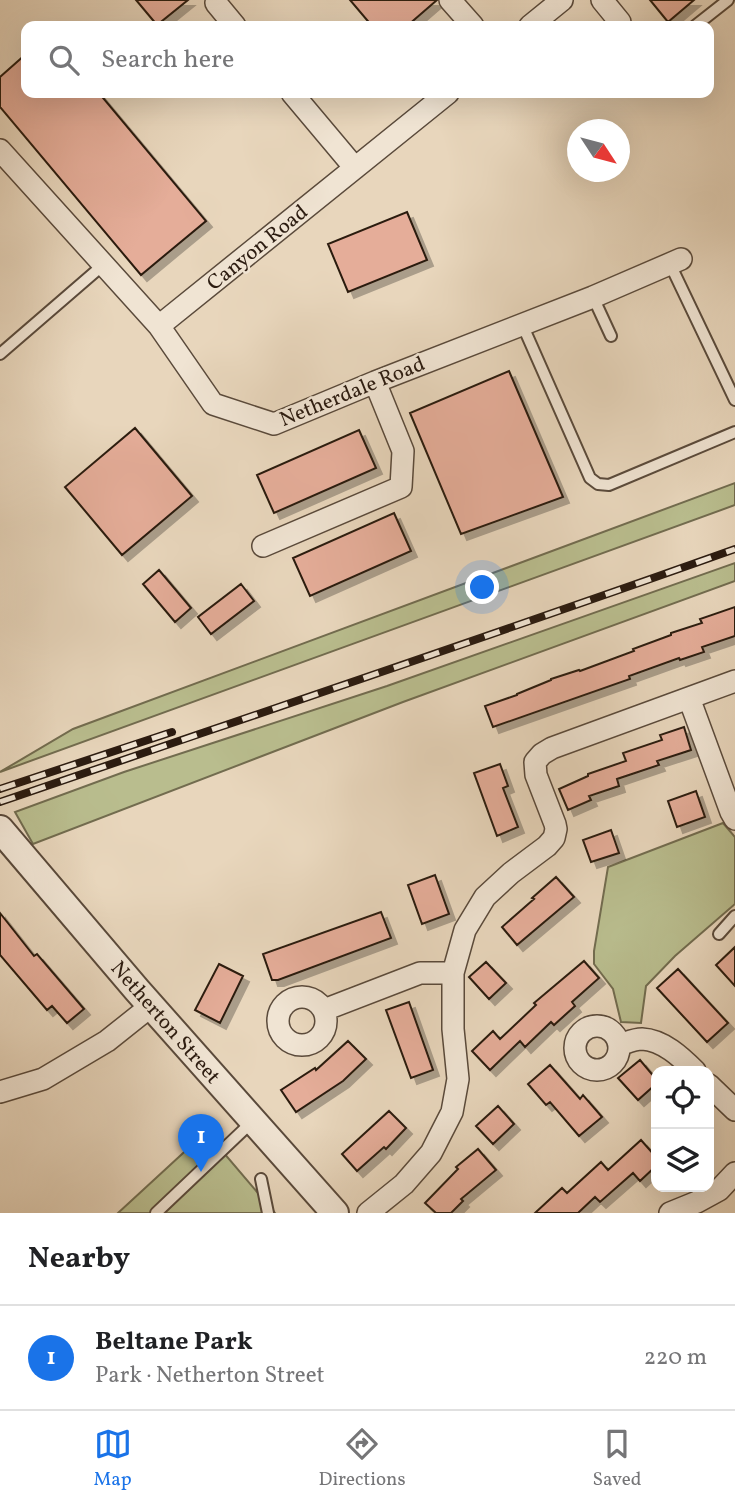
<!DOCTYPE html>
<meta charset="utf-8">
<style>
:root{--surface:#fff;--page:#f6f6f6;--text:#202124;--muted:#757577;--line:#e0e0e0;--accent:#1a73e8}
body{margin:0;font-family:Vollkorn,serif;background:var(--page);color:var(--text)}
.controls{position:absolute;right:21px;bottom:21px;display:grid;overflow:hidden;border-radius:14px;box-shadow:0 7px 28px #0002}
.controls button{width:63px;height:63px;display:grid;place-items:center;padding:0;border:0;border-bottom:2px solid var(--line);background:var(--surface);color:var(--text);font:35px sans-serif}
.compass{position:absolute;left:567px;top:119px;width:63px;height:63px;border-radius:50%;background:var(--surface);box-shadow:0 7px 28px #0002;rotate:126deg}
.you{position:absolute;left:483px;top:588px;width:24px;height:24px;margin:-18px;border:5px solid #fff;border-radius:50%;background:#1a73e8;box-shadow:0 0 0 10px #1a73e833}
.badge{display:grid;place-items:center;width:46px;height:46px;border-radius:50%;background:var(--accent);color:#fff;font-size:23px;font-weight:700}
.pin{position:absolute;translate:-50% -58px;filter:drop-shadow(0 2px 4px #0008)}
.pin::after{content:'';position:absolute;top:37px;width:24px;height:21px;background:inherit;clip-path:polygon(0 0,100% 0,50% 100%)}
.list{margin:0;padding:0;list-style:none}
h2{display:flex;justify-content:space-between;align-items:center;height:91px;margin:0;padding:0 28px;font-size:30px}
h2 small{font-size:23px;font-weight:400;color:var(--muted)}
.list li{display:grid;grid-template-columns:46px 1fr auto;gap:21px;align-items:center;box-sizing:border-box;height:105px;padding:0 28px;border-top:2px solid var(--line)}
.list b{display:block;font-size:26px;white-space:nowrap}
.list p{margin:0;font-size:23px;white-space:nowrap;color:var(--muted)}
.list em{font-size:23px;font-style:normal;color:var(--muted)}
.icon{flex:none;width:38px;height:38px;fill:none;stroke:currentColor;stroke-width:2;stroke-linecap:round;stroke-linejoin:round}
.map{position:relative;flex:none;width:735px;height:1213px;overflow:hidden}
.search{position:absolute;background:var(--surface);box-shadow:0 7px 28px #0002;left:21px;right:21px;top:21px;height:77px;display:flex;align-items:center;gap:18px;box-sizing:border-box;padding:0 24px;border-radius:14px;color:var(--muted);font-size:26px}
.sheet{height:196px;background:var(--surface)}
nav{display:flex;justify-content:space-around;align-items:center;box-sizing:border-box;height:98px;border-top:2px solid var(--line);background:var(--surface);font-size:19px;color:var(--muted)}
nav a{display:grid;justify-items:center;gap:4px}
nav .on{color:var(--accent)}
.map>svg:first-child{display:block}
.green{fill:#b9bd8e;stroke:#726c4f;stroke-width:2}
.building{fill:#e5ad99;stroke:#2b1b10;stroke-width:2;filter:url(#shadow)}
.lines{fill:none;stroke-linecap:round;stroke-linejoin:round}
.service-casing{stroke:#5a4a3b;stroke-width:14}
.minor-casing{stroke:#5a4a3b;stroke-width:24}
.tertiary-casing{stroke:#5a4a3b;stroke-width:30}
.service{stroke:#f0e4d3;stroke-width:10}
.minor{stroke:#f0e4d3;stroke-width:21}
.tertiary{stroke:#f0e4d3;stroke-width:26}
.rail-casing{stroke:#2b1b10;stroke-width:8}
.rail{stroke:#f0e4d3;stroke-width:5;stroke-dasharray:16;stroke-linecap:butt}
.labels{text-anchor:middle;stroke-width:5;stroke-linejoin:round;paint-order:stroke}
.street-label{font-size:21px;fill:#2b1b10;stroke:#f0e4d3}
</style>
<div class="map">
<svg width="735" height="1213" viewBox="0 0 735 1213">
<defs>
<filter id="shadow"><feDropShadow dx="6" dy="6" stdDeviation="0" flood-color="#0004"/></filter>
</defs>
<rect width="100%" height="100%" fill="#e8d6bc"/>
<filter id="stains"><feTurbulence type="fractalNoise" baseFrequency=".00286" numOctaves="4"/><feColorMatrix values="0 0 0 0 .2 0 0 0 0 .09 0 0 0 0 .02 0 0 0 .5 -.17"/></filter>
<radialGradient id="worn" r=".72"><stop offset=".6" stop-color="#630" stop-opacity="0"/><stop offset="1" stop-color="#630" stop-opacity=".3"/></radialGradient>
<path class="green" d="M735,483V505L0,772L73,729Z
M735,563V581L403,702L33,844L15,812L124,772L387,686Z
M723,823L735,837V904L675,956L646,986L641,1023L621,1022L613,989L594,964V951L608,867Z
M206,1132L275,1213H118Z"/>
<path class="building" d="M136,0H188L157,25Z
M350,0H437L407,26H372Z
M650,0H694L668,22Z
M26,54V93H99L206,221L141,275L0,107V77Z
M407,212L427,260L348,292L328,244Z
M509,371L563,497L461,534L410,413Z
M135,428L192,496L122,555L65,487Z
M359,430L376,468L274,513L257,475Z
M394,513L411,551L310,596L293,558Z
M159,570L191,608L175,622L143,584Z
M241,584L254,601L211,634L198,617Z
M735,607V636L702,647L704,652L680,660L679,658L629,676L630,679L493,727L485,706L517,695V694L551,680V679L579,670L580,671L634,651L633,649L671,635V633L702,623L700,619Z
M684,727L691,750L657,761L659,765L617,779L619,786L589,796L591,800L568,810L559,789L588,776V774L626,761L623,753L662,740L660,735Z
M500,764L508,786L503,788L518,827L497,836L474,773Z
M696,791L705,817L677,827L668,801Z
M611,830L619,853L591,862L583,840Z
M435,875L449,914L422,924L408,885Z
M556,877L574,897L517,945L502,927L534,899L532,898Z
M381,912L391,938L278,980H272L263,954Z
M0,913L34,956L37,954L84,1009L67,1023L52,1006L47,1010L0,955Z
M735,947V986L716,965Z
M584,961L599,978L572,1002L575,1006L554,1025L551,1022L525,1047L520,1041L490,1070L472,1051L493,1031L500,1039L536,1005L534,1003Z
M486,962L506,983L489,999L469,977Z
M219,964L243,976L220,1023L195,1010Z
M678,969L728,1023L707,1042L657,988Z
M409,1002L433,1070L411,1078L386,1010Z
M348,1041L366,1059L343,1081L296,1112L281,1090L315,1068L316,1070Z
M640,1060L656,1079V1084L638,1100L618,1078Z
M550,1065L580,1099L583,1095L602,1117L579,1136L550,1102L546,1105L528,1084Z
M498,1106L514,1124L493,1144L476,1126Z
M389,1111L406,1128L386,1149L384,1147L357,1171L342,1154Z
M641,1140L656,1157V1166L640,1181L633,1173L600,1202L595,1197L578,1213H535L562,1188L567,1193L601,1162L608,1170Z
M478,1149L496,1170L461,1199L463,1201L451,1213H436L425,1203L458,1169L456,1167Z"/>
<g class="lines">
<defs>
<path id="service" d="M695,26L728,0
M670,264L735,400
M593,297L611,336
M522,324L590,478L598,484L609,485L735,432
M0,354L103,265
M719,934L735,916
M261,1179L268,1213
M156,1213L253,1121"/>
<path id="minor" d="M450,0L473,26
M602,0L620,22L615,26
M216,3L235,26
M530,26L562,0
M292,93L355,168
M0,150L159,326L213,404L274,424L375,382L593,297L681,259
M159,326L448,93
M263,546L401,487L403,451L375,382
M689,698L731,812L735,819
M278 1021a24 24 0 1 1 48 0a24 24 0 1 1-48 0Z
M324,1010L420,973H453
M575 1048a22 22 0 1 1 44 0a22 22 0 1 1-44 0Z
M619,1045C626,1043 634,1039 642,1039C663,1040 681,1057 695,1071
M709,1085L735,1110
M0,1092L43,1079L107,1041L151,1006
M368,1213L404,1184L431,1153L452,1112L458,1079L453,1029V973L465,930L485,897L511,873L547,846L554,838L556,829L555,824L536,775L535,762L542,754L552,748L735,681
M670,1213L697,1202L719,1190L735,1173"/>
<path id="tertiary" d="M0,829L137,990L335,1213"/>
</defs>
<use href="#service" class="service-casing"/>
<use href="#minor" class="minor-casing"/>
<use href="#tertiary" class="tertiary-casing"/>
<use href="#service" class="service"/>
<use href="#minor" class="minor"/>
<use href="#tertiary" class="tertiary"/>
<defs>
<path id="rail" d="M0,789L172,732
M0,802C245,718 491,636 735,549"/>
</defs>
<use href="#rail" class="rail-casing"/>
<use href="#rail" class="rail"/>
</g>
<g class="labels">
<g class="street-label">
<text transform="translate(257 247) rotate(-39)" y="7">Canyon Road</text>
<text transform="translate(352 391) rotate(-22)" y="7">Netherdale Road</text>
<text transform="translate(166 1022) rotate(49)" y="7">Netherton Street</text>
</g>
</g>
<rect width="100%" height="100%" filter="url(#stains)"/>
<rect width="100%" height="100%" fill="url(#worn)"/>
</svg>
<div class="controls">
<button><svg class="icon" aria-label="locate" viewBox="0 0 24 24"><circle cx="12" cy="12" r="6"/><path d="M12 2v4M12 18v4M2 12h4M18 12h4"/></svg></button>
<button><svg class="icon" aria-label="layers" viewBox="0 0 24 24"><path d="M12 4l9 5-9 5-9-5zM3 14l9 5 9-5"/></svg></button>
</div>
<svg class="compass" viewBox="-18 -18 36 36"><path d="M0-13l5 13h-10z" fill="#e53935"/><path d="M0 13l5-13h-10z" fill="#757577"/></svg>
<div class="you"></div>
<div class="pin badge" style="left:201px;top:1172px">1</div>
<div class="search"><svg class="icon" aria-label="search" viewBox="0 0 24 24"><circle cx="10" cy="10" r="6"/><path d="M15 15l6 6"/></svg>Search here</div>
</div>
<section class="sheet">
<h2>Nearby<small></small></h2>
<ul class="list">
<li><span class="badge">1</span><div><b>Beltane Park</b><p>Park · Netherton Street</p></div><em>220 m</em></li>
</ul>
</section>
<nav>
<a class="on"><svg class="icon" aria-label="map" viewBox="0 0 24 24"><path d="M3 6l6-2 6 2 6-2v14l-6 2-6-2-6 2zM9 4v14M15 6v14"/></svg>Map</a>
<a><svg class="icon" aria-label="directions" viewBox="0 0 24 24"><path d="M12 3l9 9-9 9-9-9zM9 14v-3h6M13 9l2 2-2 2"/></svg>Directions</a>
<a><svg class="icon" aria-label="saved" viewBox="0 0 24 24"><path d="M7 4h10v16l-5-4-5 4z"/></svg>Saved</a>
</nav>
